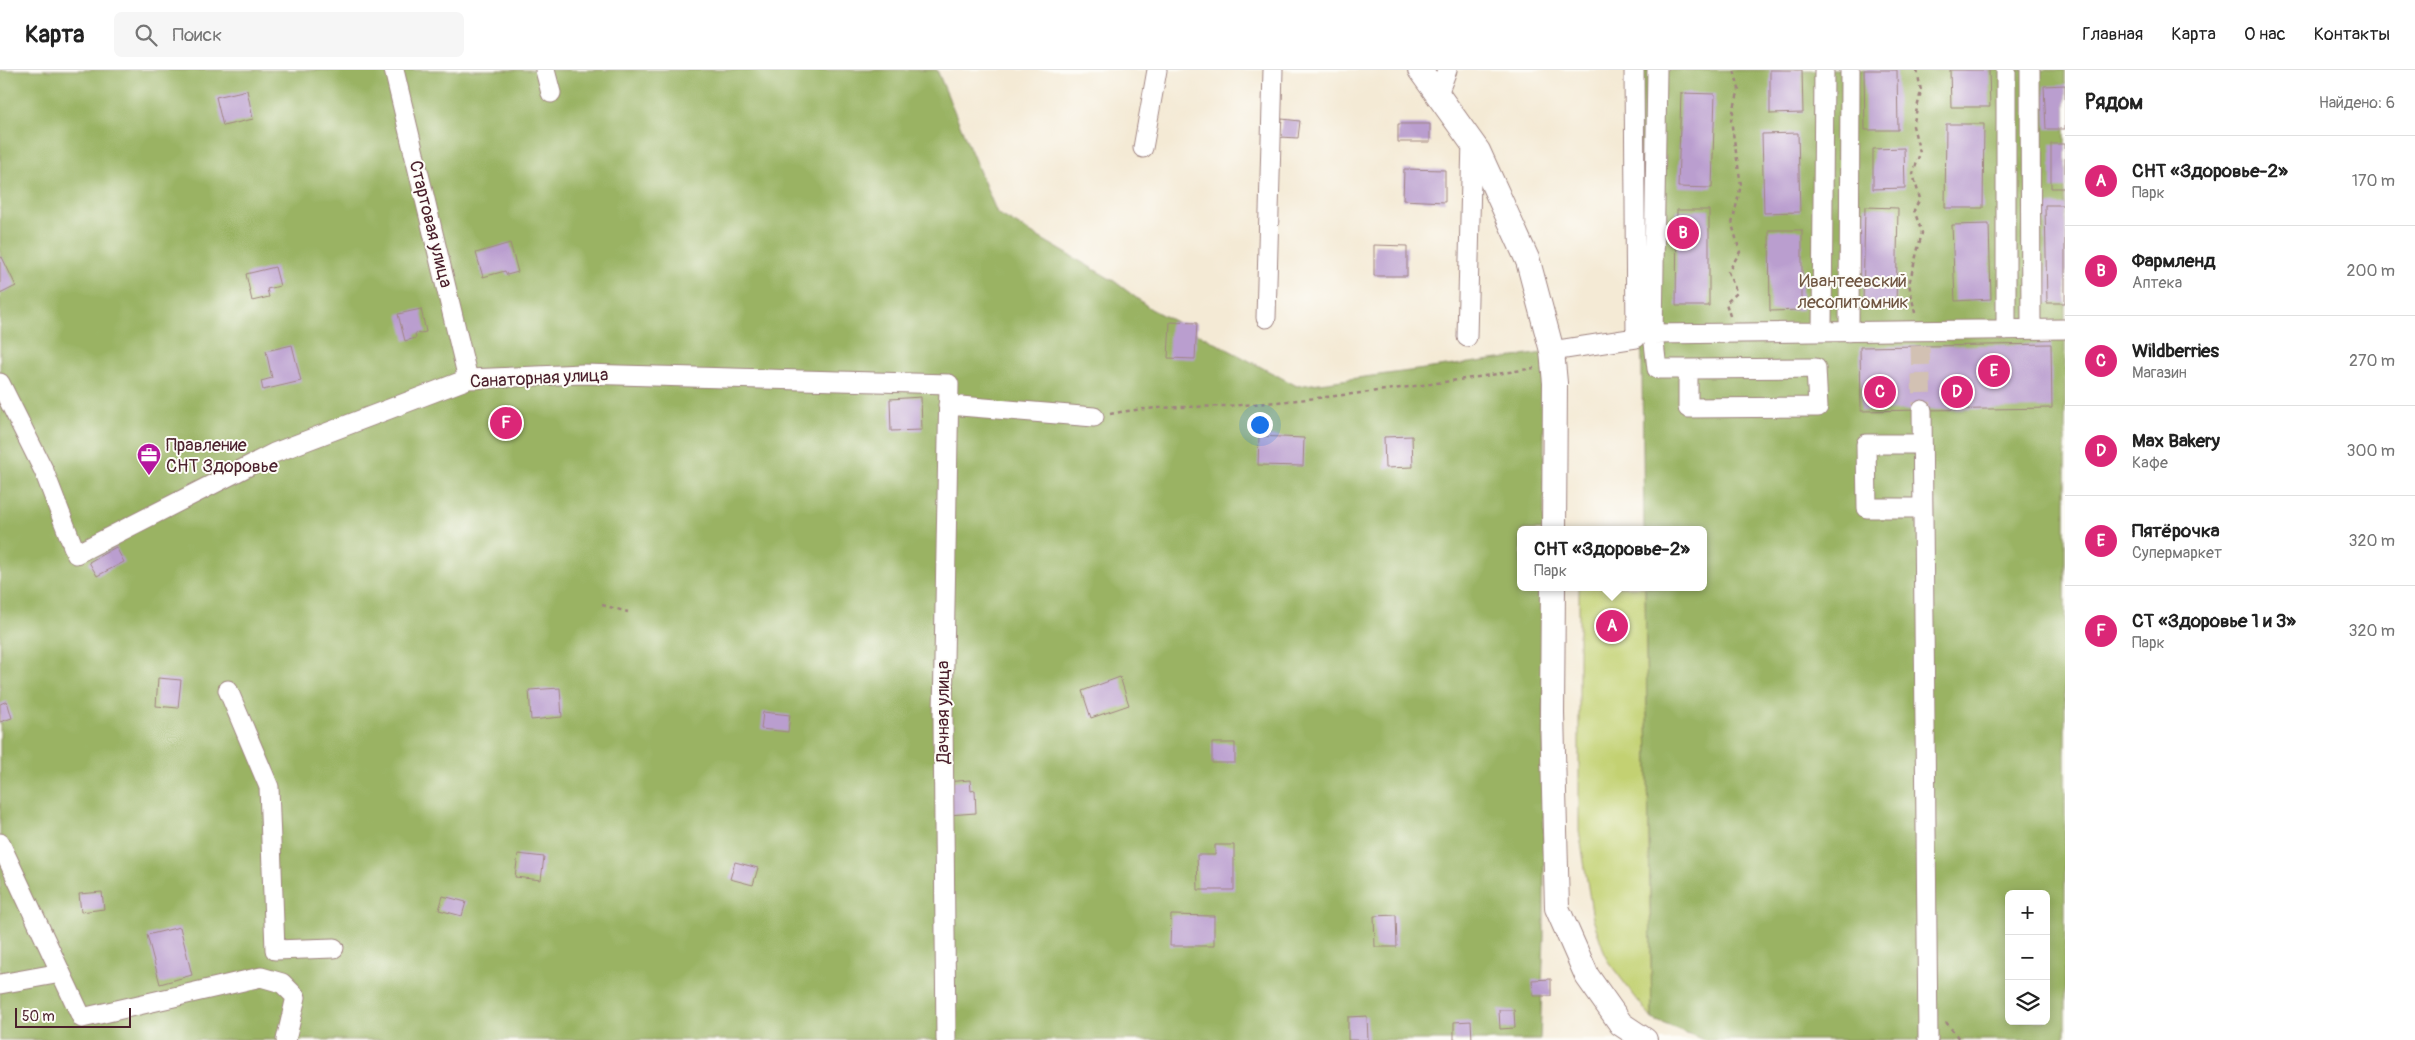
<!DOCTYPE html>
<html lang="ru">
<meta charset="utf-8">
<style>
:root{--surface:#fff;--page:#f6f6f6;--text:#222;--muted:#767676;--line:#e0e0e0;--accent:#db2777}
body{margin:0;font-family:Pangolin,sans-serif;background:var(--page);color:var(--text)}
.controls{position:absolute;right:15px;bottom:15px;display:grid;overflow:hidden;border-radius:8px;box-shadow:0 2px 12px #0003}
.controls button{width:45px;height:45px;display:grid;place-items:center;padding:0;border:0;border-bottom:1px solid var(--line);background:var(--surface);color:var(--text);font:25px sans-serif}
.scale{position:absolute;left:15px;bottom:12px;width:116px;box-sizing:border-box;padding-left:5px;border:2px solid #4a1f2b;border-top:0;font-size:14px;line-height:18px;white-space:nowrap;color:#4a1f2b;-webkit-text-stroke:4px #fdfcf7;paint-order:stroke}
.you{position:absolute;left:1259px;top:354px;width:18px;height:18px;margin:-12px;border:4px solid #fff;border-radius:50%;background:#1a73e8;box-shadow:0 0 0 8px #1a73e833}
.badge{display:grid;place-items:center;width:32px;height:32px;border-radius:50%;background:var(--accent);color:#fff;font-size:16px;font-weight:700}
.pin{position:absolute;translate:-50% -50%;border:2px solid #fff;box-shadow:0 1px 5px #0006}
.popup{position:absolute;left:1517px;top:456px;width:190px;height:65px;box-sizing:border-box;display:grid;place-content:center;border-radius:8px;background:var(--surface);filter:drop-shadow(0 1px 4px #0005);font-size:16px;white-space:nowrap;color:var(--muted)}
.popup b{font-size:19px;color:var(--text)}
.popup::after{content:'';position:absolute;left:50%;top:100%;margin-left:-10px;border:10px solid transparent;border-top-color:var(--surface)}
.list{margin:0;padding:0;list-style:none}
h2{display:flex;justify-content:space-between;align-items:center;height:65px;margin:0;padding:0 20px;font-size:21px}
h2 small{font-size:16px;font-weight:400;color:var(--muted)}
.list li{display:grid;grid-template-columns:32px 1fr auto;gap:15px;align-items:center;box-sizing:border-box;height:90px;padding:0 20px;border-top:1px solid var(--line)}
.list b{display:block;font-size:19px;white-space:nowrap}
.list p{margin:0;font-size:16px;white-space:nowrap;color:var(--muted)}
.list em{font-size:16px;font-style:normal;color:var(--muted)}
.icon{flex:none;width:28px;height:28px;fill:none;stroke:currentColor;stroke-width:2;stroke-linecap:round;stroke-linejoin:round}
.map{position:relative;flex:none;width:2065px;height:970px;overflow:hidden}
header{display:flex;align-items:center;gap:30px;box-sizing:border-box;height:70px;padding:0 25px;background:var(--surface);border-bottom:1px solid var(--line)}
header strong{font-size:24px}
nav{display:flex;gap:28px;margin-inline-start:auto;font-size:18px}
.search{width:350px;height:45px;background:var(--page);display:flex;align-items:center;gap:12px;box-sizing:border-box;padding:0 18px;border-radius:8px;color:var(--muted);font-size:19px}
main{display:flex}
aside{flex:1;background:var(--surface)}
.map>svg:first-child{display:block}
.green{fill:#c3d172;stroke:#86784e}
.forest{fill:#9ab364;stroke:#726948;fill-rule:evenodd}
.building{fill:#ba9ecf}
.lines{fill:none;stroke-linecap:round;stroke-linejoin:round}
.minor-tunnel{stroke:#d2c1b3;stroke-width:19;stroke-dasharray:19 9;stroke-linecap:butt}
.minor-casing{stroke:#9f8480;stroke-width:21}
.major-casing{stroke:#9f8480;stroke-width:26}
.path{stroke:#9f8480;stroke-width:2.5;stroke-dasharray:4 4;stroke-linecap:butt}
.minor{stroke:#fff;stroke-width:19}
.major{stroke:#fff;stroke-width:24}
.labels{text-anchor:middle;stroke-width:4;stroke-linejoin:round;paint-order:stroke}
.street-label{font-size:18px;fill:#4a1f2b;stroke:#fdfcf7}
.park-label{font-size:18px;fill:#6e5440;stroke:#fdfcf7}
.poi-label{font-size:18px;fill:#4a1f2b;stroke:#fdfcf7;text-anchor:start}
</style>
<header>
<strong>Карта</strong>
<div class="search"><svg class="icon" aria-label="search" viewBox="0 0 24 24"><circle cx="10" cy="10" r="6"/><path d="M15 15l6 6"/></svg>Поиск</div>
<nav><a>Главная</a><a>Карта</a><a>О нас</a><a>Контакты</a></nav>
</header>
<main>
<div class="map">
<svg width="2065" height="970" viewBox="0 0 2065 970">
<rect width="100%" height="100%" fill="#fdfcf7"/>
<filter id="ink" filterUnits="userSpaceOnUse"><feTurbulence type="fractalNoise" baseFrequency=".02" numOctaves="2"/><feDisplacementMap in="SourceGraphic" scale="10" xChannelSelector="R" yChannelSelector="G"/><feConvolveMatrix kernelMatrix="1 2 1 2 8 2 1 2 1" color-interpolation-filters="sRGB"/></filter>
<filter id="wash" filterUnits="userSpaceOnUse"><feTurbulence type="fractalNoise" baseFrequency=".0096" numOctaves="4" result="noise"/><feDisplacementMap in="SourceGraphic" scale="20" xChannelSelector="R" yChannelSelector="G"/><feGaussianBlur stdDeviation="1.12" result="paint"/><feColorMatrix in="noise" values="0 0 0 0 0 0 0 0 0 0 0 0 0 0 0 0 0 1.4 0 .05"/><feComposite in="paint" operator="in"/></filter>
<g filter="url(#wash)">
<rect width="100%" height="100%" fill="#f4ead5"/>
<path class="green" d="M1579,517H1645L1652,949L1607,890L1593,849L1579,760Z"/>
<path class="forest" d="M0,0H937L997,143L1114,211L1151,239L1297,316L1544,283V460H1521V517H1544V867L1540,970H0Z
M1638,0H2065V970H1704L1652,949L1645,517H1703V460H1644ZM2009,824H2046V951H2009Z"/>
<g id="blocks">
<path class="building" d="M1770,0H1802L1803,43L1770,44Z
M1864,0H1897L1898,60H1865Z
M1950,0H1989L1990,37H1951Z
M2065,15V59H2046L2044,16Z
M247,20L253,49L223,56L216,27Z
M1681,23L1715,24L1712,118L1678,117Z
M1282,49L1300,51L1298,68L1280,67Z
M1398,54H1430V72H1398Z
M1946,54H1984L1983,138H1945Z
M1798,63L1800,142L1764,143L1762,64Z
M2051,74H2065V118H2051Z
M1904,78L1905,118L1873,119V79Z
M1404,99L1445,100V132L1403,130Z
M2045,135H2065V233H2047Z
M1865,137L1898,138L1896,236L1863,235Z
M1677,140H1709V236H1676Z
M1989,154L1991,229L1955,231L1952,155Z
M1769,160H1802V240L1770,241Z
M510,173L518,202L507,205L505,201L483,207L476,183Z
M1374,175L1407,176V206H1374Z
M2,187L16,216L0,224V188Z
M275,197L280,216L267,219L269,227L252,231L246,204Z
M421,239L426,262L415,264L416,268L405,271L398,244Z
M1170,252L1197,253L1195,289L1168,288Z
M2051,274L2052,338L1861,341L1860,277Z
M292,275L301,311L263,320L261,311L272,308L266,281Z
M921,327L922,360L891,361L890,329Z
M1259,366L1304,368L1303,396L1258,395Z
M1412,366L1413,397L1385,398L1384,367Z
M116,477L124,492L97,506L89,492Z
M1120,607L1129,635L1091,648L1082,621Z
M158,608L181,610L178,638L156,636Z
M560,618L562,647L531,650L529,620Z
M7,631L12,648L0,652V634Z
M763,642L790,645L788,662L761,659Z
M1212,673H1235V693H1212Z
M970,710L971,721L975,720L976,743L948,745L945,712Z
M1215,775H1234V820H1198L1197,785H1215Z
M518,784L544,787L541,810L515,807Z
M735,792L758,798L753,815L730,809Z
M102,822L104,839L81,842L79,824Z
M443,826L466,832L462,846L439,840Z
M1171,845L1214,846V876H1170Z
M1396,845L1397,877H1375L1374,846Z
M180,857L192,905L160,914L147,865Z
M1551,909V926H1533L1532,910Z
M1499,940H1514L1515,958L1500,959Z
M1367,946L1368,970H1348V947Z
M1471,951L1472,970H1454V952Z"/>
</g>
</g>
<g filter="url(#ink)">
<use href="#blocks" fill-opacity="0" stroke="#9f8480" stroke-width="1"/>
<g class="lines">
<path class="minor-tunnel" d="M1920,276L1922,340"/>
<defs>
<path id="minor" d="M394,0L468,309
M545,0L551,23
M1657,0L1653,264L2065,259
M2006,0V260
M2030,0L2031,259
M1438,24L1447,0
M1143,78L1157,0
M1266,248L1273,0
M1822,262L1824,0
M1849,262L1850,0
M1653,264L1657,299H1688V338L1818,337L1816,298L1688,299
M1467,267L1472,70
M1552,281L1636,268L1634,0
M0,313L44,401L76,484L274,383L468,309L582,304L949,314L943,646L946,970
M948,335L1094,347
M1922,340L1928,970
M1922,374H1866L1867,438H1923
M228,620L269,717L275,880L334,878
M0,773L82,948L261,907L282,913L296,927L286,970
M0,914L61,903"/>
<path id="major" d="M1420,0L1478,81L1528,191L1552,281L1555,313L1554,460
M1553,517L1552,643L1557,838L1587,906L1621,954L1645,970"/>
</defs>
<use href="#minor" class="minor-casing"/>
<use href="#major" class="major-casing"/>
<path class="path" d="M1915,243L1909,214L1922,163L1914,140L1920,129L1913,104L1920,83L1913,56L1921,21L1917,0
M1730,246L1726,233L1737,223L1728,202L1740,182L1732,154L1741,115L1731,50L1739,19L1734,0
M1110,344C1154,335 1198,338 1243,335C1340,327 1438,314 1534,298
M602,535L628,542
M1946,952L1960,970"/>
<use href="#minor" class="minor"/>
<use href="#major" class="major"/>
</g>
</g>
<defs>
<symbol id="office-pin" viewBox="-11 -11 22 30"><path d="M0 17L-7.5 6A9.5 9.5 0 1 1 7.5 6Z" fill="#b5179e" stroke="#fdfcf7"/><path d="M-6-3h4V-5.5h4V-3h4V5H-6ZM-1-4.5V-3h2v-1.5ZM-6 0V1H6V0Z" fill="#fff"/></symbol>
</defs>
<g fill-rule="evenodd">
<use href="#office-pin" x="135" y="371" width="28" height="38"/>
</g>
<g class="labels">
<g class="street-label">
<text transform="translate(431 154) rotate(76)" y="6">Стартовая улица</text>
<text transform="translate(539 308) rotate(-3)" y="6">Санаторная улица</text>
<text transform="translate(943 642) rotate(-90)" y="6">Дачная улица</text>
</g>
<g class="park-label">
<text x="1853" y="217">Ивантеевский<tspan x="1853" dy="21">лесопитомник</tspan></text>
</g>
<g class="poi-label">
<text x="166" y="381">Правление<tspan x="166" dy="21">СНТ Здоровье</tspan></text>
</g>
</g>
</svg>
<div class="controls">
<button>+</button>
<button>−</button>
<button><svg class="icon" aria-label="layers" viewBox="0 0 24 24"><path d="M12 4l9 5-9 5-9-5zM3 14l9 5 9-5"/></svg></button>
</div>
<div class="scale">50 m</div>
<div class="you"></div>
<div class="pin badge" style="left:1612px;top:556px">A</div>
<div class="popup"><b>СНТ «Здоровье-2»</b>Парк</div>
<div class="pin badge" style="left:1683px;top:163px">B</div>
<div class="pin badge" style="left:1880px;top:322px">C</div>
<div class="pin badge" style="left:1957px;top:322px">D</div>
<div class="pin badge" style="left:1994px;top:301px">E</div>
<div class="pin badge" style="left:506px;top:353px">F</div>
</div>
<aside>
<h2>Рядом<small>Найдено: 6</small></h2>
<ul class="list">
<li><span class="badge">A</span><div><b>СНТ «Здоровье-2»</b><p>Парк</p></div><em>170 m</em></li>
<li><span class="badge">B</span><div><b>Фармленд</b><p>Аптека</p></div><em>200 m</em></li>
<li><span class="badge">C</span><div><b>Wildberries</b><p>Магазин</p></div><em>270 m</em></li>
<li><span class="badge">D</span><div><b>Max Bakery</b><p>Кафе</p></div><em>300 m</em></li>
<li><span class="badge">E</span><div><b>Пятёрочка</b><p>Супермаркет</p></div><em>320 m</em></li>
<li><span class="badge">F</span><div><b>СТ «Здоровье 1 и 3»</b><p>Парк</p></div><em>320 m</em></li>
</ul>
</aside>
</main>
